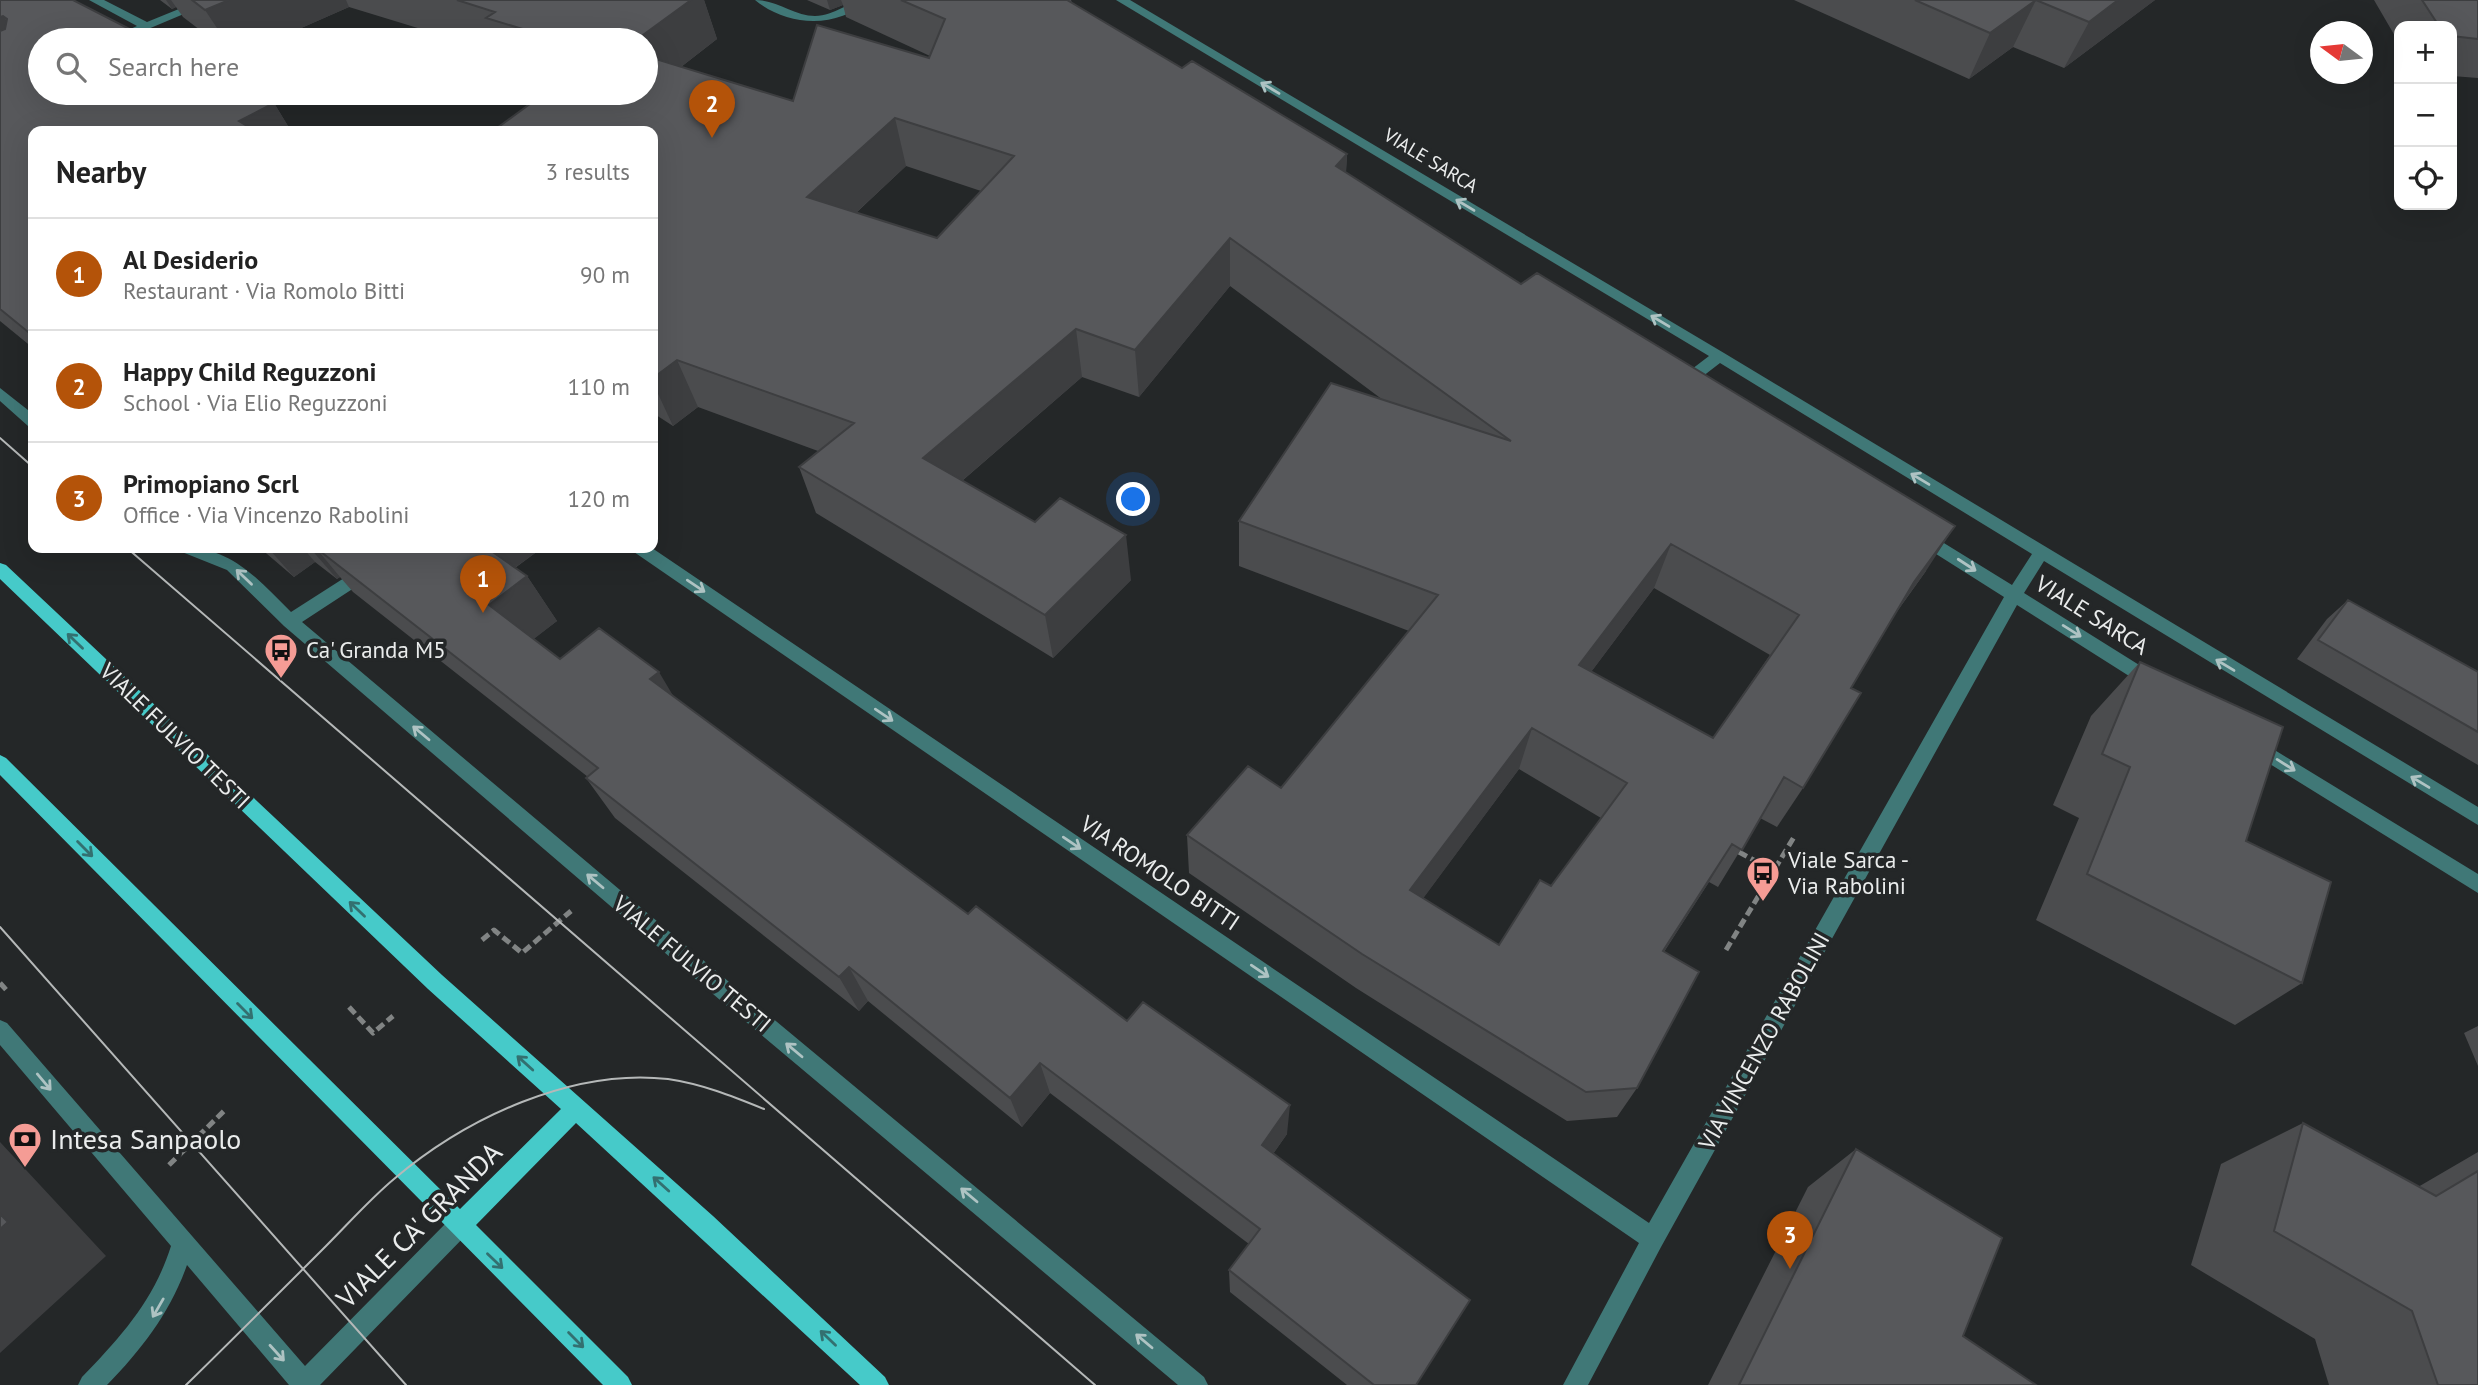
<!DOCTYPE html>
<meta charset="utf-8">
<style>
:root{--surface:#fff;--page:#f2f2f2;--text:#222;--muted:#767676;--line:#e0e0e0;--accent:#b45309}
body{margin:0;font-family:"PT Sans",sans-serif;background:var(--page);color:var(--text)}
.controls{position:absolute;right:21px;top:21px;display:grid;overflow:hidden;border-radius:14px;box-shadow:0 7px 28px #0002}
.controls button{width:63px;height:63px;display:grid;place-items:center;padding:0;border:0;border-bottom:2px solid var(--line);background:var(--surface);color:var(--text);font:35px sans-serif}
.compass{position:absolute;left:2310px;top:21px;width:63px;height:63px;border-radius:50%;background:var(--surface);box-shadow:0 7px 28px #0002;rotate:285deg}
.you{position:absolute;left:1134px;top:500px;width:24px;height:24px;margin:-18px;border:5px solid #fff;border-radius:50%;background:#1a73e8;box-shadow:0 0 0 10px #1a73e833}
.badge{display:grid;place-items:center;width:46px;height:46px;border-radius:50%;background:var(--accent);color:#fff;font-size:23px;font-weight:700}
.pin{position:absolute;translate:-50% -58px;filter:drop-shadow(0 2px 4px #0008)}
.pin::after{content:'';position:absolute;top:37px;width:24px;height:21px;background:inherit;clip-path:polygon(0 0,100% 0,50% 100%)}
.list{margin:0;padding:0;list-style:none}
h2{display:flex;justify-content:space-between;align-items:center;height:91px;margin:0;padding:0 28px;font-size:30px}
h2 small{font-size:23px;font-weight:400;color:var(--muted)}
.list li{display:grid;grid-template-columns:46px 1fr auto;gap:21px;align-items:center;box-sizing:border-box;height:112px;padding:0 28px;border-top:2px solid var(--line)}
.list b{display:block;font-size:26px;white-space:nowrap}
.list p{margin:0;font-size:23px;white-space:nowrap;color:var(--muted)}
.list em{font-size:23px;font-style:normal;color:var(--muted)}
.icon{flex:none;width:38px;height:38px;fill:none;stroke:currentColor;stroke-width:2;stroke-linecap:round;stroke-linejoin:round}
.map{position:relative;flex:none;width:2478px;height:1385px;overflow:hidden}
.search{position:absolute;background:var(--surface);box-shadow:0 7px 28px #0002;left:28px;top:28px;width:630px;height:77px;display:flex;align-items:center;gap:18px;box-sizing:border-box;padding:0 24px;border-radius:38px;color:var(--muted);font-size:26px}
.panel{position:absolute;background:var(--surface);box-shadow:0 7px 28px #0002;left:28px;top:126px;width:630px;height:427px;border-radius:14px}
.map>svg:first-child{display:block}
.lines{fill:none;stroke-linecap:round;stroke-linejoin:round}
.path{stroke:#818484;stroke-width:5;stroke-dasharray:9 4.5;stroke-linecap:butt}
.minor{fill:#407877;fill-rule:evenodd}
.major{fill:#46cac9;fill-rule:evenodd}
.tram{stroke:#b5b8b8;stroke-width:2}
.wall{fill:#4b4c4e;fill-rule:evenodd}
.shaded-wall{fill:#3d3e40}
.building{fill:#57585b;stroke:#3d3e40;stroke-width:2;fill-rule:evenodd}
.oneway{stroke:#aec3c3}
.oneway2{stroke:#337070}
.labels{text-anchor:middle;stroke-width:7;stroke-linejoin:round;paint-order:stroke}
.far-street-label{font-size:19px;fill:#eaecec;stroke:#242728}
.street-label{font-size:23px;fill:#eaecec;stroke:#242728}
.poi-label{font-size:23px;fill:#eaecec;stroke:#242728;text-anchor:start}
.near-poi-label{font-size:28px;fill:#eaecec;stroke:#242728;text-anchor:start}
.near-street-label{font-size:28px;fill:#eaecec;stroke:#242728}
</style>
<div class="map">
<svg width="2478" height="1385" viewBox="0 0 2478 1385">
<rect width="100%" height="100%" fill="#242728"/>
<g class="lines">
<path class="path" d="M1739,852L1757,862
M482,940L494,930L522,953L571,911
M1726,950L1794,837
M0,983L9,993
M349,1007L373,1033L393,1016
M169,1165L225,1110"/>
<path class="minor" d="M89,0H104L147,22L201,0H217L122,40H106L137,26Z
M755,0C777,0 794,16 815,16C835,16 849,0 869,0C837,29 788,27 755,0Z
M1116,0H1130L1724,353L2478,807V825L2044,561L2024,593L2160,678L2163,683L2160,688H2148L2017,605L1661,1247L1588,1385H1563L1639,1243L634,552L632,548H652L1649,1223L2004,597L1914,540L1912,536L1914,532H1926L2012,585L2032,554L1720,363L1685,390H1675V382L1709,356Z
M0,388L33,414V427L28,426L0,401Z
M180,548C232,546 256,578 291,612L391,548H411L409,552L302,622L741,992L1204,1377L1208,1385H1178L727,1006L284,626L227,570L182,552Z
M2255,738L2478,874V893L2249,751L2246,746L2249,741Z
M0,1020L7,1023L305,1366L451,1218L459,1215L467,1218L470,1226L467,1234L320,1385H289L187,1265C170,1313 142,1349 107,1385H78L82,1377C121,1337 154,1300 171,1246L0,1045Z"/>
<path class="major" d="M0,563L6,565L442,975L713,1216L885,1377L889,1385H860L576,1123L476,1225L628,1377L632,1385H603L0,775V755L6,758L460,1209L561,1109L428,989L0,579Z"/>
<path class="tram" d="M0,438L33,467
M127,548L1095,1385
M0,927L406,1385
M186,1385C233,1339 279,1293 326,1246C348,1224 370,1199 394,1179C466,1118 572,1068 668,1079C702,1084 732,1096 764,1109"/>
</g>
<path class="wall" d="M0,0L274,103L291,131H33V348L0,321Z
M160,0H704L717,39L681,67L793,101L929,58L930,56L846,17L843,5L830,10L807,0H1071L1072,3L1182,68L1347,154L1346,173L1926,571L1896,613L1851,688L1803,788L1777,827L1760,818L1718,887L1709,882L1664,952L1637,1088L1617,1117L1567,1121L1356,988L1189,873L1187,835L1281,788L1409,631L1239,566V521L1383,400L1230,286L1139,397L1082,377L962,481L1131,580L1053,658L816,513L799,467L818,451L698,407L673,426L653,413V131L646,40H457L349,7L274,40H213L183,17L176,7L172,9ZM906,166L981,191L937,238L856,213ZM1654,588L1770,655L1713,738L1591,672ZM1519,769L1601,818L1551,886L1499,945L1423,898Z
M1794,0H2155L2064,68L2013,47L1969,79Z
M2374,0H2478V78L2452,76V26H2399V43Z
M260,548H542L515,568L527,576L557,621L533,639L560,659L674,697L968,914L1127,1021L1287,1134L1273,1154L1416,1385H1347L1230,1292L1229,1270L1249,1244L1050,1093L1022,1127L868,1001L859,1011L615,818L586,778L588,777L353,592L340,577L337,579L315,562L294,577Z
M2348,600L2478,672V765L2297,659L2327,619Z
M2140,662L2246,841L2302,983L2235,1025L2036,920L2079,818L2053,805L2091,716Z
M2478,1026V1066L2464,1033Z
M2303,1123L2418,1187L2478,1152V1385H2329L2315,1339L2191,1265L2221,1164Z
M1856,1149L1963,1336L2036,1385H1708L1808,1187Z"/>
<path class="shaded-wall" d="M166,0H171L176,7L172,9Z
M229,0H346L349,7L274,40H225L205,10Z
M691,0H704L717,39L642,97L646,93V40H636Z
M827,0H841L843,5L830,10Z
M2036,0L2013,47L1969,79L1990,33Z
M2118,0H2155L2064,68L2089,22Z
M3,16L39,64L0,80V17Z
M274,103L291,131H245L239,121Z
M895,118L906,166L821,245L807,197Z
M1347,154L1344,202L1336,166Z
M1230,238V286L1139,397L1135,350Z
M1076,329L1082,377L935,504L923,458Z
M677,360L698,407L673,426L653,383V378Z
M1955,526L1926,571L1886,626L1914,582Z
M1126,535L1131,580L1053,658L1045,615Z
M1671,544L1654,588L1564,708L1579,665Z
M268,548H303L315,562L294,577Z
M310,548H316L340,577L337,579Z
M478,548H542L499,579Z
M527,576L557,621L521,649L489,605Z
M659,672L684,714L650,679Z
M1532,728L1519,769L1402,927L1410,890Z
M1732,844L1709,882L1642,985L1663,951Z
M849,967L868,1001L859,1011L839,977Z
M1040,1063L1050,1093L1022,1127L1010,1098Z
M1290,1105L1287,1134L1260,1172L1262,1145Z
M0,1142L106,1256L0,1353Z"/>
<path class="building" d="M0,0H73L151,40H40V93H253L274,103L239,121L255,131H33V336L0,309V31L5,29L7,19L3,16L0,17Z
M192,0H229L205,10Z
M457,0H691L636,40H559L486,18L495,12Z
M901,0H1067L1182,68L1192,61L1347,154L1336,166L1521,284L1537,273L1955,526L1914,582L1851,688L1861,693L1803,788L1784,777L1742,850L1732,844L1663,951L1699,972L1637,1088L1586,1092L1362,954L1187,835L1248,766L1281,788L1438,595L1239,521L1331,383L1511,441L1230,238L1135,350L1076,329L923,458L1035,522L1060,498L1126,535L1045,615L799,467L854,423L677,360L653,378V131H493L545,93H646V56L793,101L817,25L929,58L945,19ZM895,118L1014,156L937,238L807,197ZM1671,544L1799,615L1713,738L1579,665ZM1532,728L1627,783L1551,886L1540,880L1499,945L1410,890Z
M1915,0H2118L2089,22L2036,0L1990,33Z
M2422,0H2478V39L2452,36V26H2439Z
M316,548H487L527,576L489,605L560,659L599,628L659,672L650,679L968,914L976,906L1127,1021L1143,1002L1290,1105L1262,1145L1470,1300L1416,1385H1374L1229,1270L1260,1229L1040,1063L1010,1098L849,967L839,977L586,778L598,768Z
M2348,600L2478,672V732L2318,640Z
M2140,662L2283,727L2246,841L2331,882L2302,983L2087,874L2130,767L2102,754Z
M2303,1123L2436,1196L2478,1171V1385H2438L2412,1311L2274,1231Z
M1856,1149L2002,1238L1963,1336L2036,1385H1739Z
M0,1214L8,1222L0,1229Z"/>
<defs><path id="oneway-shaft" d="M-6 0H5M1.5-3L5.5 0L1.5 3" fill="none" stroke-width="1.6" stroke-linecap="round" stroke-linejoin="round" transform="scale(1.75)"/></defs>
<g class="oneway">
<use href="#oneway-shaft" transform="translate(1270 88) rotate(-149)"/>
<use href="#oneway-shaft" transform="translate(1465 205) rotate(-149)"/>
<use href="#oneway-shaft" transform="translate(1660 321) rotate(-149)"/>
<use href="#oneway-shaft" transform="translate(1920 479) rotate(-149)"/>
<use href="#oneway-shaft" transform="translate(1967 565) rotate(33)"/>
<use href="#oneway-shaft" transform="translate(244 577) rotate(-136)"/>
<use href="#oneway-shaft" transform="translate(696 586) rotate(34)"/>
<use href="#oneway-shaft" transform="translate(2072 631) rotate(32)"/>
<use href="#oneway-shaft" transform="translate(2225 665) rotate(-149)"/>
<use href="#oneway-shaft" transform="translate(884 715) rotate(34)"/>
<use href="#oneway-shaft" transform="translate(421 733) rotate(-140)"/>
<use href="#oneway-shaft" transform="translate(2286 765) rotate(32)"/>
<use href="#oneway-shaft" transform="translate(2420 782) rotate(-149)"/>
<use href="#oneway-shaft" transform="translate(1072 843) rotate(34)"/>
<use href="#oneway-shaft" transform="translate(595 881) rotate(-140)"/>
<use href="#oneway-shaft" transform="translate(1260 971) rotate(34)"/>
<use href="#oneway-shaft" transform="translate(794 1050) rotate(-140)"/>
<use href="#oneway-shaft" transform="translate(44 1082) rotate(50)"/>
<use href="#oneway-shaft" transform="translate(969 1195) rotate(-140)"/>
<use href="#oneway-shaft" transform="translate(158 1308) rotate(120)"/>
<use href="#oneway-shaft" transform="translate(1144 1341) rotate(-140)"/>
<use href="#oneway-shaft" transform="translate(277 1353) rotate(48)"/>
</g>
<g class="oneway2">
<use href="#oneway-shaft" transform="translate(75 641) rotate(-136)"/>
<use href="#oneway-shaft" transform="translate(85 849) rotate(45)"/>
<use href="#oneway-shaft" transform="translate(357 909) rotate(-136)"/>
<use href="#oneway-shaft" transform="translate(245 1011) rotate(45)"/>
<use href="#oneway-shaft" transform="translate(525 1063) rotate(-138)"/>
<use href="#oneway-shaft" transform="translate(661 1184) rotate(-138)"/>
<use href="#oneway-shaft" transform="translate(495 1261) rotate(44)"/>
<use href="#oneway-shaft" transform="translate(828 1338) rotate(-136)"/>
<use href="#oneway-shaft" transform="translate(576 1340) rotate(45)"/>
</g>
<defs>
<symbol id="bus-pin" viewBox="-11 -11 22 30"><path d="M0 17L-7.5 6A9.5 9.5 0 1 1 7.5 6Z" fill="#f59c95" stroke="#242728"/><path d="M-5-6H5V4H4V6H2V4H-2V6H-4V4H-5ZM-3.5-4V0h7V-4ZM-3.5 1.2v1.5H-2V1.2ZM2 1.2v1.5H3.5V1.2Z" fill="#111"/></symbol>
<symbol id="bank-pin" viewBox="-11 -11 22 30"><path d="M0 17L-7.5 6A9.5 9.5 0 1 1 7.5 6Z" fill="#f59c95" stroke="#242728"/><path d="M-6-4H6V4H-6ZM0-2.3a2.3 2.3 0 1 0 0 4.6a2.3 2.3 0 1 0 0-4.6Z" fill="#111"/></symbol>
</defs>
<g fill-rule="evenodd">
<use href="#bus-pin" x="262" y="631" width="38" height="52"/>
<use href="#bus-pin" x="1744" y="854" width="38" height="52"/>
<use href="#bank-pin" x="6" y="1120" width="38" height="52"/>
</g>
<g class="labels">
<g class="far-street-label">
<text transform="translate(1431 160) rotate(31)" y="7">VIALE SARCA</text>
</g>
<g class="street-label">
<text transform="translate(2092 615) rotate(32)" y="8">VIALE SARCA</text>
<text transform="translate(175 736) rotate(44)" y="8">VIALE FULVIO TESTI</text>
<text transform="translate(1160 873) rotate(34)" y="8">VIA ROMOLO BITTI</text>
<text transform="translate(692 964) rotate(40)" y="8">VIALE FULVIO TESTI</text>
<text transform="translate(1764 1041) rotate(-61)" y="8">VIA VINCENZO RABOLINI</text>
</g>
<g class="poi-label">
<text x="306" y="658">Ca' Granda M5</text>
<text x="1788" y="868">Viale Sarca -<tspan x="1788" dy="26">Via Rabolini</tspan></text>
</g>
<g class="near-poi-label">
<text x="50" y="1149">Intesa Sanpaolo</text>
</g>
<g class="near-street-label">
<text transform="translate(419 1225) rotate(-45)" y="10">VIALE CA' GRANDA</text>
</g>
</g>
</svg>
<div class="controls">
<button>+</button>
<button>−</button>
<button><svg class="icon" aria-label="locate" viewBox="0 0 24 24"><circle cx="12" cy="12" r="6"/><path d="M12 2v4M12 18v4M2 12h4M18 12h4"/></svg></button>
</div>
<svg class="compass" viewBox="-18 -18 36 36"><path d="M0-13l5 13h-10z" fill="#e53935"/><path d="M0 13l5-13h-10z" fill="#767676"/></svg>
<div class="you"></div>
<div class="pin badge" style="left:483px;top:613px">1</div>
<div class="pin badge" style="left:712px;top:138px">2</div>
<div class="pin badge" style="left:1790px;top:1269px">3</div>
<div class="search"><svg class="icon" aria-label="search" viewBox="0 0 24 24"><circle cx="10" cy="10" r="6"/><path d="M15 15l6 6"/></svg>Search here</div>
<section class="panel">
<h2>Nearby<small>3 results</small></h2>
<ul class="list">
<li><span class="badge">1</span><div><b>Al Desiderio</b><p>Restaurant · Via Romolo Bitti</p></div><em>90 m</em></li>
<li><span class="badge">2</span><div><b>Happy Child Reguzzoni</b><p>School · Via Elio Reguzzoni</p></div><em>110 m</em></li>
<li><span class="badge">3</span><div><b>Primopiano Scrl</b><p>Office · Via Vincenzo Rabolini</p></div><em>120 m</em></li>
</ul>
</section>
</div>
